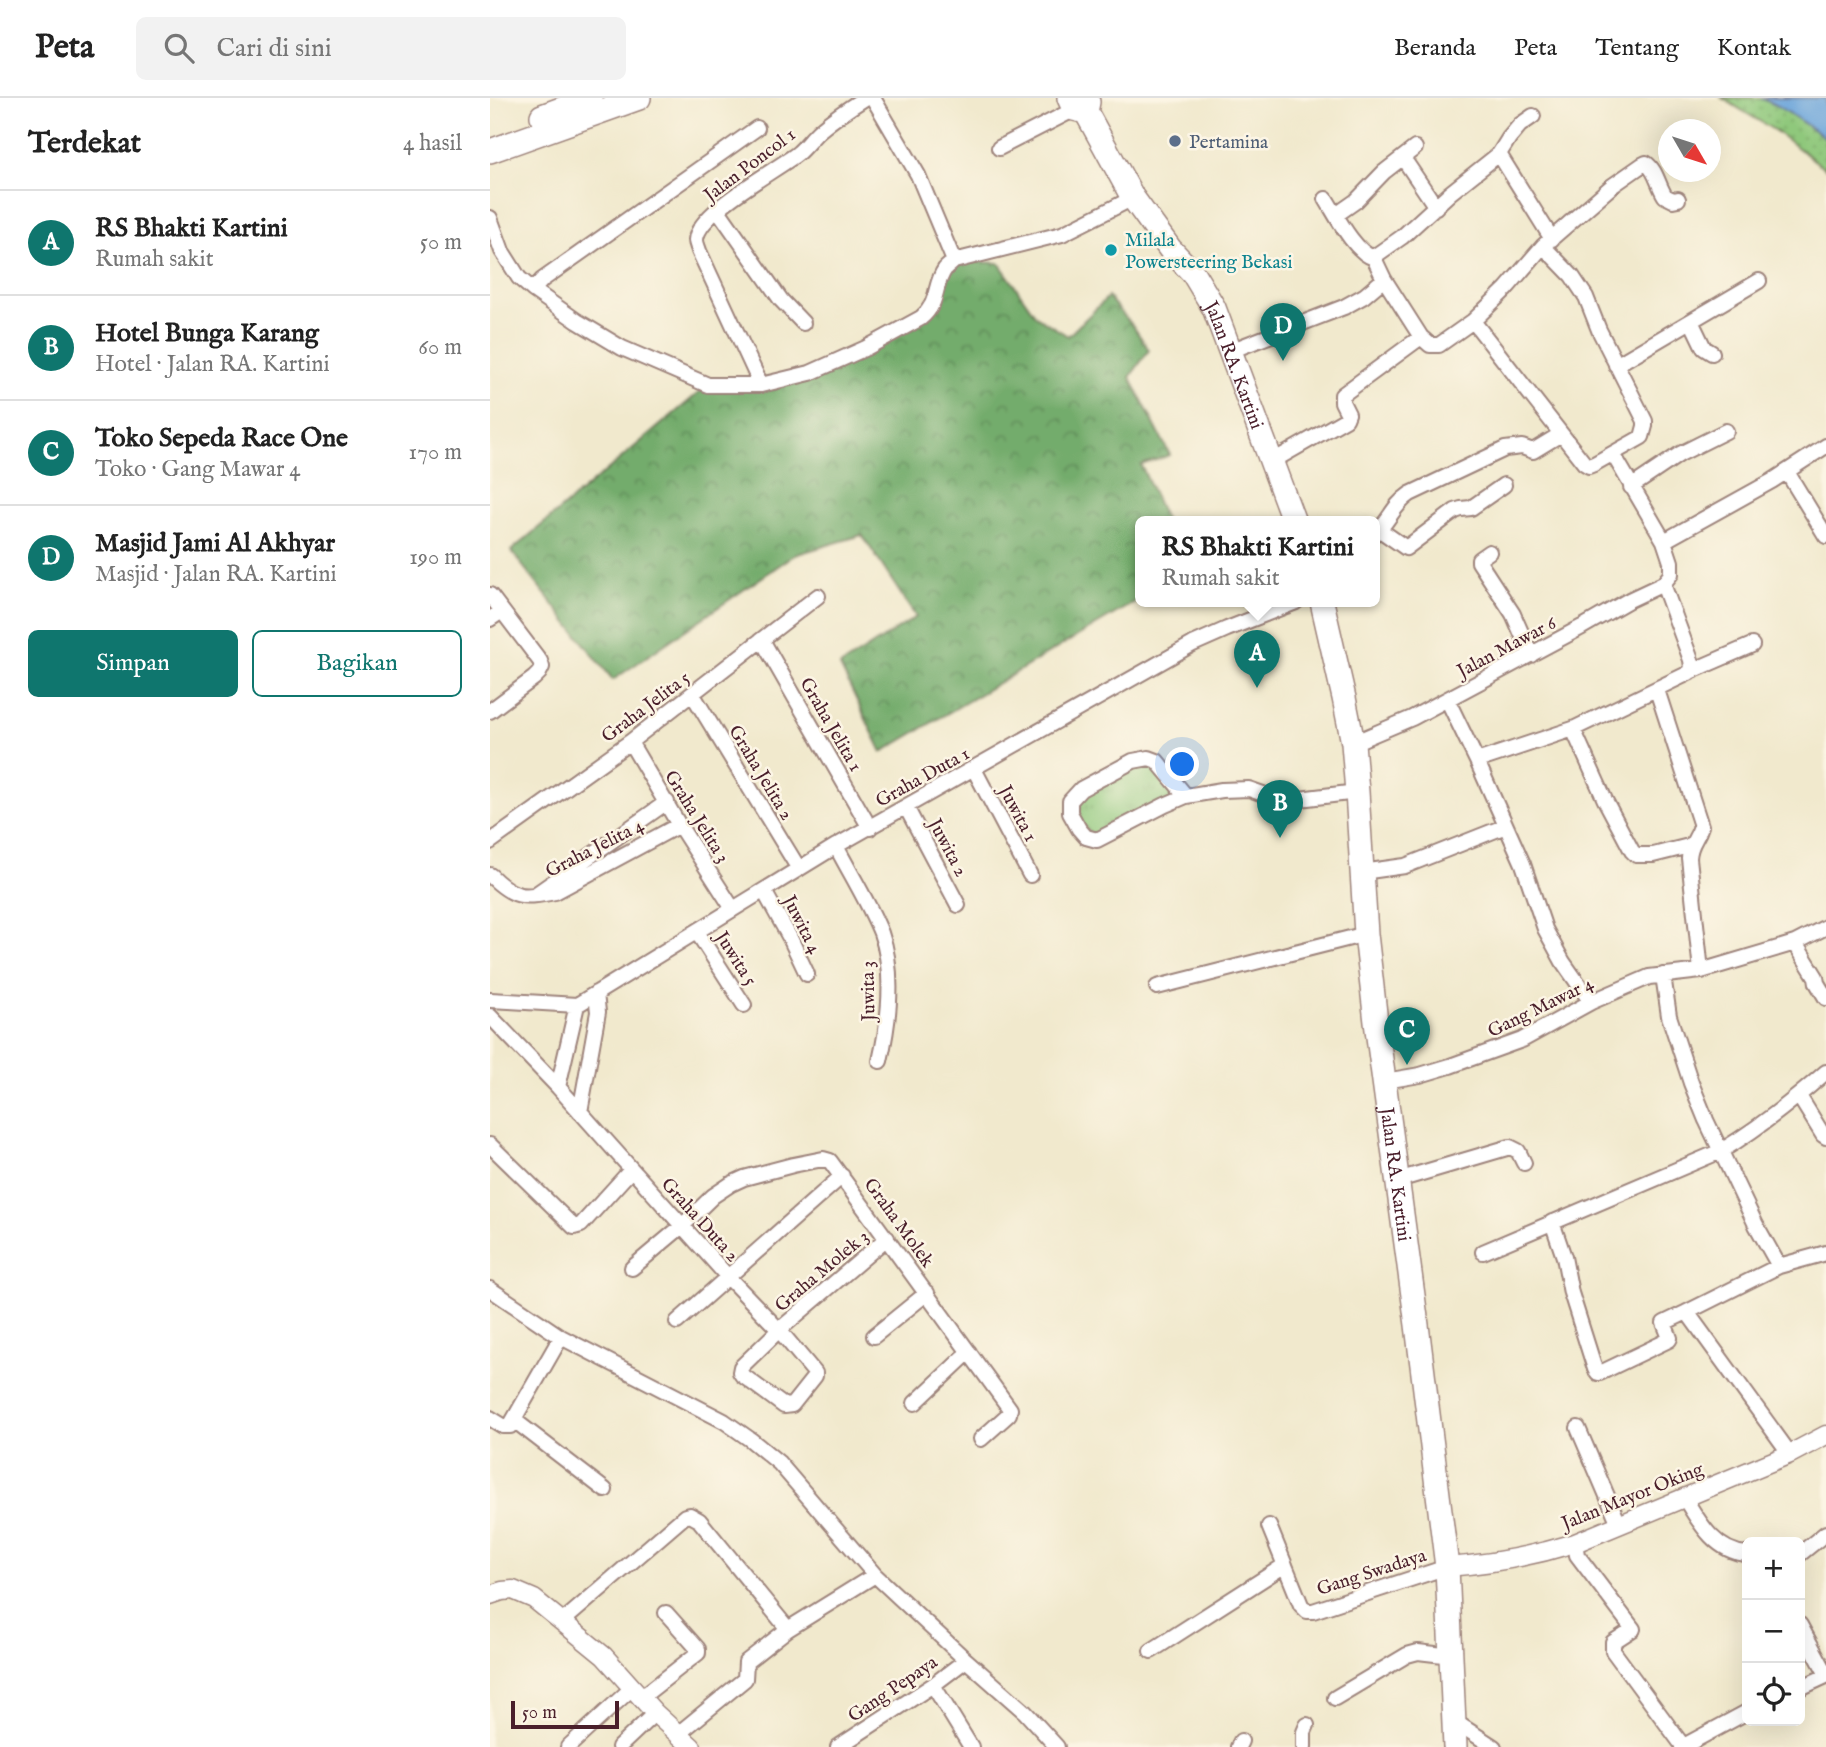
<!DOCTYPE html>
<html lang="id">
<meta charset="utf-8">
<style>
:root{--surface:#fff;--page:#f2f2f2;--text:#222;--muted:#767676;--line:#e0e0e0;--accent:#0f766e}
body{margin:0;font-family:"IM FELL English",serif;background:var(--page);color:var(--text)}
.controls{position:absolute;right:21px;bottom:21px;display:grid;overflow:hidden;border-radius:10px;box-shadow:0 7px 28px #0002}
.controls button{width:63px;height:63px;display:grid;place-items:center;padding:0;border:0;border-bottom:2px solid var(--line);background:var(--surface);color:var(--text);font:35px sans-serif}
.compass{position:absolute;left:1168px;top:21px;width:63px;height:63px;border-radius:50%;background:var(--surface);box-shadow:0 7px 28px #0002;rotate:129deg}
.scale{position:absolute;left:21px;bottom:18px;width:108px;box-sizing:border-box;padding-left:7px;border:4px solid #4a1f2b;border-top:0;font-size:19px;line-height:24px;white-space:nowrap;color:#4a1f2b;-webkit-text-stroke:5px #fcf5e5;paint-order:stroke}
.you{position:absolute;left:693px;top:667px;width:24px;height:24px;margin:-18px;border:5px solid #fff;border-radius:50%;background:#1a73e8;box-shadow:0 0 0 10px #1a73e833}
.badge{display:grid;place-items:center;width:46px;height:46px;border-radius:50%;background:var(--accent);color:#fff;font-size:23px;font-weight:700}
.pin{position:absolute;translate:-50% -58px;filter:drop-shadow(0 2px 4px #0008)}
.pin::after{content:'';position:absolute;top:37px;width:24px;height:21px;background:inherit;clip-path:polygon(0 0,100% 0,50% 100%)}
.popup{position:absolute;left:645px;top:418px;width:245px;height:91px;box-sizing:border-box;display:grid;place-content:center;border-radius:10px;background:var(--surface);filter:drop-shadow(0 2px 5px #0005);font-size:23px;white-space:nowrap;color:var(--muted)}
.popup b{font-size:26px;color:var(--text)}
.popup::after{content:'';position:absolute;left:50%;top:100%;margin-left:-14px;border:14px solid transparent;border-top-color:var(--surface)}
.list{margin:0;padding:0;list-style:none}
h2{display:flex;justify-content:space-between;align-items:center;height:91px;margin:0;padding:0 28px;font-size:30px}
h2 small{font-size:23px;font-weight:400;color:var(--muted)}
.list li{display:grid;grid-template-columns:46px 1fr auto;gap:21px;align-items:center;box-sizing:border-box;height:105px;padding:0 28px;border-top:2px solid var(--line)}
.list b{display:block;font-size:26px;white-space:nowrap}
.list p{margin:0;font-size:23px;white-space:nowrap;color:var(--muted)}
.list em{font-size:23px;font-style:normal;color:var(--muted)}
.actions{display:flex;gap:14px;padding:21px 28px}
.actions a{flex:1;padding:16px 0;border:2px solid var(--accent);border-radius:10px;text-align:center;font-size:24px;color:var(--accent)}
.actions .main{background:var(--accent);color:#fff}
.icon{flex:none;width:38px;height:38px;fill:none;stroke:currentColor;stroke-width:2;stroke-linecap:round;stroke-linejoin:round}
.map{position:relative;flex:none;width:1336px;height:1649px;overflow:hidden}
header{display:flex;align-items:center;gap:42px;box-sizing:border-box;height:98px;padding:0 35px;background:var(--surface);border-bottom:2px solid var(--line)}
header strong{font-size:33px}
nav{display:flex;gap:38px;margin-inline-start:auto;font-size:24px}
.search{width:490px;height:63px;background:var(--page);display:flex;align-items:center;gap:18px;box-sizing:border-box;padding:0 24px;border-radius:10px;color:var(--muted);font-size:26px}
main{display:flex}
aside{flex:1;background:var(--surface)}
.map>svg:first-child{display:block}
.grass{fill:url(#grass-dots);stroke:#6c7454;stroke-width:2}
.forest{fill:url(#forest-crowns);stroke:#5e664c;stroke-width:2}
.park{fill:url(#park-tufts);stroke:#6c7454;stroke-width:2}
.water{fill:#6aa4da;stroke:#5a6282;stroke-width:2}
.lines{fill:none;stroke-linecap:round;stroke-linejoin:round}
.minor-casing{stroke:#9e847c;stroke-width:18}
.tertiary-casing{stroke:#9e847c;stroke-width:21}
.primary-casing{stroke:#9e847c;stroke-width:26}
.minor{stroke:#fff;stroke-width:14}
.tertiary{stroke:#fff;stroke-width:18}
.primary{stroke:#fff;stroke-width:23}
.service-dot{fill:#5c6f8a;stroke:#fcf5e5;stroke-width:2.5}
.culture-dot{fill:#0f9aa8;stroke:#fcf5e5;stroke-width:2.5}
.labels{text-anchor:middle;stroke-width:5;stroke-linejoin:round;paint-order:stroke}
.service-label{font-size:19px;fill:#4e5e75;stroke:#fcf5e5;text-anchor:start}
.street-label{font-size:19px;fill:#4a1f2b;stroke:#fcf5e5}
.culture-label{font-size:19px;fill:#0d838f;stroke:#fcf5e5;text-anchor:start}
</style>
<header>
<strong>Peta</strong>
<div class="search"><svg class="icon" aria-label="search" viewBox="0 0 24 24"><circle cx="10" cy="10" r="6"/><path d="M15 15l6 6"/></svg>Cari di sini</div>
<nav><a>Beranda</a><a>Peta</a><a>Tentang</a><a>Kontak</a></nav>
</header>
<main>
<aside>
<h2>Terdekat<small>4 hasil</small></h2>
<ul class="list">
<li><span class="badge">A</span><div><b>RS Bhakti Kartini</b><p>Rumah sakit</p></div><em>50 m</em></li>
<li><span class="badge">B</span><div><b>Hotel Bunga Karang</b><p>Hotel · Jalan RA. Kartini</p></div><em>60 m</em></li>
<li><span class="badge">C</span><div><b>Toko Sepeda Race One</b><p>Toko · Gang Mawar 4</p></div><em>170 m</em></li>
<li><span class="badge">D</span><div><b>Masjid Jami Al Akhyar</b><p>Masjid · Jalan RA. Kartini</p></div><em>190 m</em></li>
</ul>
<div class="actions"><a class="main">Simpan</a><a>Bagikan</a></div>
</aside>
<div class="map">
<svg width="1336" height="1649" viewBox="0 0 1336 1649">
<defs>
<pattern id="grass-dots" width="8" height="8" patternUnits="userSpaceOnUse" patternTransform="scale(1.75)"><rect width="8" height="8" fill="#8fc87c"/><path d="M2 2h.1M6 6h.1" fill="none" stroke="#7dab6b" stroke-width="1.8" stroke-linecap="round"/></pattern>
<pattern id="forest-crowns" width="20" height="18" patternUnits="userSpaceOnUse" patternTransform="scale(1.75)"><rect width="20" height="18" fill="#73ac6c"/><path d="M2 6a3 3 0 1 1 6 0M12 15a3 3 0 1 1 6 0" fill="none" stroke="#608b59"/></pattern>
<pattern id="park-tufts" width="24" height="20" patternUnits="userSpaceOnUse" patternTransform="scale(1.75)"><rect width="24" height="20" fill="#8fc87c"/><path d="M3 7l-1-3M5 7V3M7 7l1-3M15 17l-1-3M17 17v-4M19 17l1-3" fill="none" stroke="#7dab6b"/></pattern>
</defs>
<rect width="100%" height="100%" fill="#fcf5e5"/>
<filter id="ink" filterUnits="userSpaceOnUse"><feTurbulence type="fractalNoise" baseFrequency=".0143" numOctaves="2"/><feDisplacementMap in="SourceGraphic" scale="14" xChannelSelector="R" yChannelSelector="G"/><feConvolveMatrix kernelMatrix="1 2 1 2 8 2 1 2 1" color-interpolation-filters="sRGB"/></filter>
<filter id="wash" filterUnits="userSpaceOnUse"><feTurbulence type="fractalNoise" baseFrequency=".00686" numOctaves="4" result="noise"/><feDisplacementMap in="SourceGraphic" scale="28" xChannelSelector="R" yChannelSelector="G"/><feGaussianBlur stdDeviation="1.57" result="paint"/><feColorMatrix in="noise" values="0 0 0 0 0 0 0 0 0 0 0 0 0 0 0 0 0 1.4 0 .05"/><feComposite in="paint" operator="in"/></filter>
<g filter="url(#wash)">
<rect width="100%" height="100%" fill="#f1e9cd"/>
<path class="grass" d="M1232,0H1271L1290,9L1336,40V71L1287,34Z"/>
<path class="forest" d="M464,163L509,165L546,218L578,238L618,199L643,228L659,252L640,279L680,357L651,367L676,424H650V501L392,654L350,568L426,519L372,437L304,457L123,582L21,453L218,287L320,275L431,220Z"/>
<path class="park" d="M659,660L696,698L607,742L580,715L591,691Z"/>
<path class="water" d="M1271,0H1336V40L1290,9Z"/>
</g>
<g filter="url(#ink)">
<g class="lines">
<defs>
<path id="minor" d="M383,0L428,77L464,163
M509,50L591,8
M1009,56L1062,141
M913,60L946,109
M836,101C846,117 865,155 884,160
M228,112L291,202L313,225
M846,117L866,103L894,74L925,50
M0,120L12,153L29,180L43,192L87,223L132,250L218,287H271L320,275L376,250L431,220C450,204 443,188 455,171C458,168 461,166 464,163L572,136L643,100
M43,192L52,182L267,30
M983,223L1094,365L1099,368L1104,366L1152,339L1155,328V323L1109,232L1096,199L1082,178L1053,148
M1201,223L1214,250L1222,255
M931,239L894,181L884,160L885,158L912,139L960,95L1009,56L1019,40L1030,27L1043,18
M740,253L854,209L874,198L894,181
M1126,267L1269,183
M271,287L209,153C208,149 206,146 206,142C207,114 287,72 308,55C316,48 322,39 330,32C344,20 359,10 375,0
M781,364L856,321L858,316L852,304V297L931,239L940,247H949L983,223L1016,191L1053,148L1122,88L1152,67L1156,65C1166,72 1168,87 1175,98L1183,102L1188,101
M1297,374L1336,438
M1141,389L1190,356L1236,333
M890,432L916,450L965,413L971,411L981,410L1014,387
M884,436C900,424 901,409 920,396L1015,351L1032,349L1043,353L1071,336
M1174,443L1282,383L1336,348
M999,454L989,461V464L1023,516L1041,557
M0,497L50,563L52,569L49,575L44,580L0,613
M0,521L12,513
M272,542L380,730
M1202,573L1262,547
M1167,592L1211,728C1207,742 1200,744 1199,760L1211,873
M203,597L309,771
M957,601L987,663L1083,631L1199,575L1202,570L1201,562L1173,486
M1083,631L1115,702L1142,753L1146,757H1163L1199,748
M140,644L189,727L243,811
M863,645L922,620L1092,529L1139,502L1173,486L1181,476V464L1174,443L1123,356
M987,663L1033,766L1055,831L1073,864L1101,904
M484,671L540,777
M696,698L667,663L659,660L643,663L591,691L580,703V715L589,731L596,739L607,742L675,707L696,698L732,692L759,691L793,703L867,694
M416,709L468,807
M0,744L140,644L328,498
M346,748C360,775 380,807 391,835C405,874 399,924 390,963
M872,774L915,768L1016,728
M0,777C24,801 33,800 65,794L189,727
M274,793L300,840L317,876
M46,796L177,704
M207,834L254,907
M1305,845L1326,879L1327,885L1336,900
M1173,877L1179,918L1201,985L1216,1022L1266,1127L1289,1168
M667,889L876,836
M0,902L87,907L346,748L703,546L737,531L806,504
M0,918L68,989L238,1179L289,1232L325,1275V1278L302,1307L294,1308L252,1277L250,1274L251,1269L289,1232L397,1140
M895,983L930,977L960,968L1032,942L1101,904L1159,879L1211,873L1305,845L1336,829
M68,989L87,907
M1309,998L1333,1037L1336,1039
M90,1014L108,914L106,895
M0,1047L84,1129L91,1127L141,1072
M908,1082L1020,1049L1028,1053L1034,1065
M1062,1124L1074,1159L1081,1195L1105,1271L1108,1275H1110L1179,1242L1180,1240L1174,1225L1197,1214
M993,1154L1231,1053C1269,1030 1303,1003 1336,974
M142,1170L192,1128L223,1098L241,1086L254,1080L303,1067L333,1061L340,1063L520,1311L519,1316L491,1341
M0,1191L71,1239L234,1323L261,1342L289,1365L385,1477L476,1562L535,1614L567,1649
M187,1224L352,1078
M384,1238L437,1195
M425,1305L479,1254
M0,1320L13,1328H20L71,1239
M24,1322L115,1392
M1088,1330L1129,1426
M1300,1356L1197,1214L1289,1168L1336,1155
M1194,1399C1209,1424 1225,1454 1257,1456
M779,1428L811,1507L817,1513H823L957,1469
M1085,1445L1087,1457L1143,1531L1123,1544V1553L1193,1648
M1310,1456L1336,1435
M72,1524L195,1418L200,1417L209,1422L298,1531
M1310,1527L1336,1575
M661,1553L795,1467
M443,1587L481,1649
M1310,1590L1336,1578
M152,1599L208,1555V1551L176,1515
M845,1600L917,1557L928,1554L962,1558
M964,1623L1004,1649
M188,1636L255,1581L256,1564L298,1531L385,1477
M78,1649L142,1590
M129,1649L165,1615
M348,1649L443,1587L476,1562
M748,1649L751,1643
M814,1649V1634L817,1627
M1192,1649L1257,1614"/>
<path id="tertiary" d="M957,1469C1001,1466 1043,1458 1085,1445L1300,1356L1336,1337
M0,1497L12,1493L23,1492L44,1501L114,1558L165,1615L202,1649"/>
<g id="primary">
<path d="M579,0L584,11L596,14"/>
<path id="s1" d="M597,0L598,4L596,14L643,100L680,151L703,175L724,210L804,424"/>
<path d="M52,18L101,0"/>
<path d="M0,53L149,0"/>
<path id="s2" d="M832,504L854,600L863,645L867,694L876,836L886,924L927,1227L957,1469L965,1649"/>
</g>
</defs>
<use href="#minor" class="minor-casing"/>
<use href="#tertiary" class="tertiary-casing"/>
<use href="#primary" class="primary-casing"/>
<use href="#minor" class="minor"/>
<use href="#tertiary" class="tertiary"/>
<use href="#primary" class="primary"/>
</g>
</g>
<circle class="service-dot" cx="685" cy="43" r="7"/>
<circle class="culture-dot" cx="621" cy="152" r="7"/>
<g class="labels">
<g class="service-label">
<text x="699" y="50">Pertamina</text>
</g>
<g class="street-label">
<text transform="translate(259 66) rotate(-37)" y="7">Jalan Poncol 1</text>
<text dy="7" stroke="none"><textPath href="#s1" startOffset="310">Jalan RA. Kartini</textPath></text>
<text transform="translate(1016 548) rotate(-28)" y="7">Jalan Mawar 6</text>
<text transform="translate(155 608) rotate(-37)" y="7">Graha Jelita 5</text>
<text transform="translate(342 626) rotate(60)" y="7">Graha Jelita 1</text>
<text transform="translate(272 674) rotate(59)" y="7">Graha Jelita 2</text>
<text transform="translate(432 678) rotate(-29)" y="7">Graha Duta 1</text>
<text transform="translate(529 715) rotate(62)" y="7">Juwita 1</text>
<text transform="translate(208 718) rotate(58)" y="7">Graha Jelita 3</text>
<text transform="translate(104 749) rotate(-27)" y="7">Graha Jelita 4</text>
<text transform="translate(459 749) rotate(62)" y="7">Juwita 2</text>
<text transform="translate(313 826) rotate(63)" y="7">Juwita 4</text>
<text transform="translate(247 860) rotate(57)" y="7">Juwita 5</text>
<text transform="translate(377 893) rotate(-91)" y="7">Juwita 3</text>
<text transform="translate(1050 908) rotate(-26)" y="7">Gang Mawar 4</text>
<text dy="7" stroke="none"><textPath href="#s2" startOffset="578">Jalan RA. Kartini</textPath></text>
<text transform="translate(211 1121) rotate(48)" y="7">Graha Duta 2</text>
<text transform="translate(410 1124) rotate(54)" y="7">Graha Molek</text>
<text transform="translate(331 1172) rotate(-40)" y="7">Graha Molek 3</text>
<text transform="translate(1142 1397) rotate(-22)" y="7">Jalan Mayor Oking</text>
<text transform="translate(881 1473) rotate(-18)" y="7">Gang Swadaya</text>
<text transform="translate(402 1590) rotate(-34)" y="7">Gang Pepaya</text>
</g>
<g class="culture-label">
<text x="635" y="148">Milala<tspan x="635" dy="22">Powersteering Bekasi</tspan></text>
</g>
</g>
</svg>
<div class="controls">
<button>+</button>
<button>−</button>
<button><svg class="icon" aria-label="locate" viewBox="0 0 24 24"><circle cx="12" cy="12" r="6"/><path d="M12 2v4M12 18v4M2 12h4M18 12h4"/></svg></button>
</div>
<svg class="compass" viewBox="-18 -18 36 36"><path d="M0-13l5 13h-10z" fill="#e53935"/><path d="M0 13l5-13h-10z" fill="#767676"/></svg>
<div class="scale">50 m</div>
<div class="you"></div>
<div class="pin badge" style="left:767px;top:590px">A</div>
<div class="popup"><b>RS Bhakti Kartini</b>Rumah sakit</div>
<div class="pin badge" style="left:790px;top:740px">B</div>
<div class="pin badge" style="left:917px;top:967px">C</div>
<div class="pin badge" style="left:793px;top:263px">D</div>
</div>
</main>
